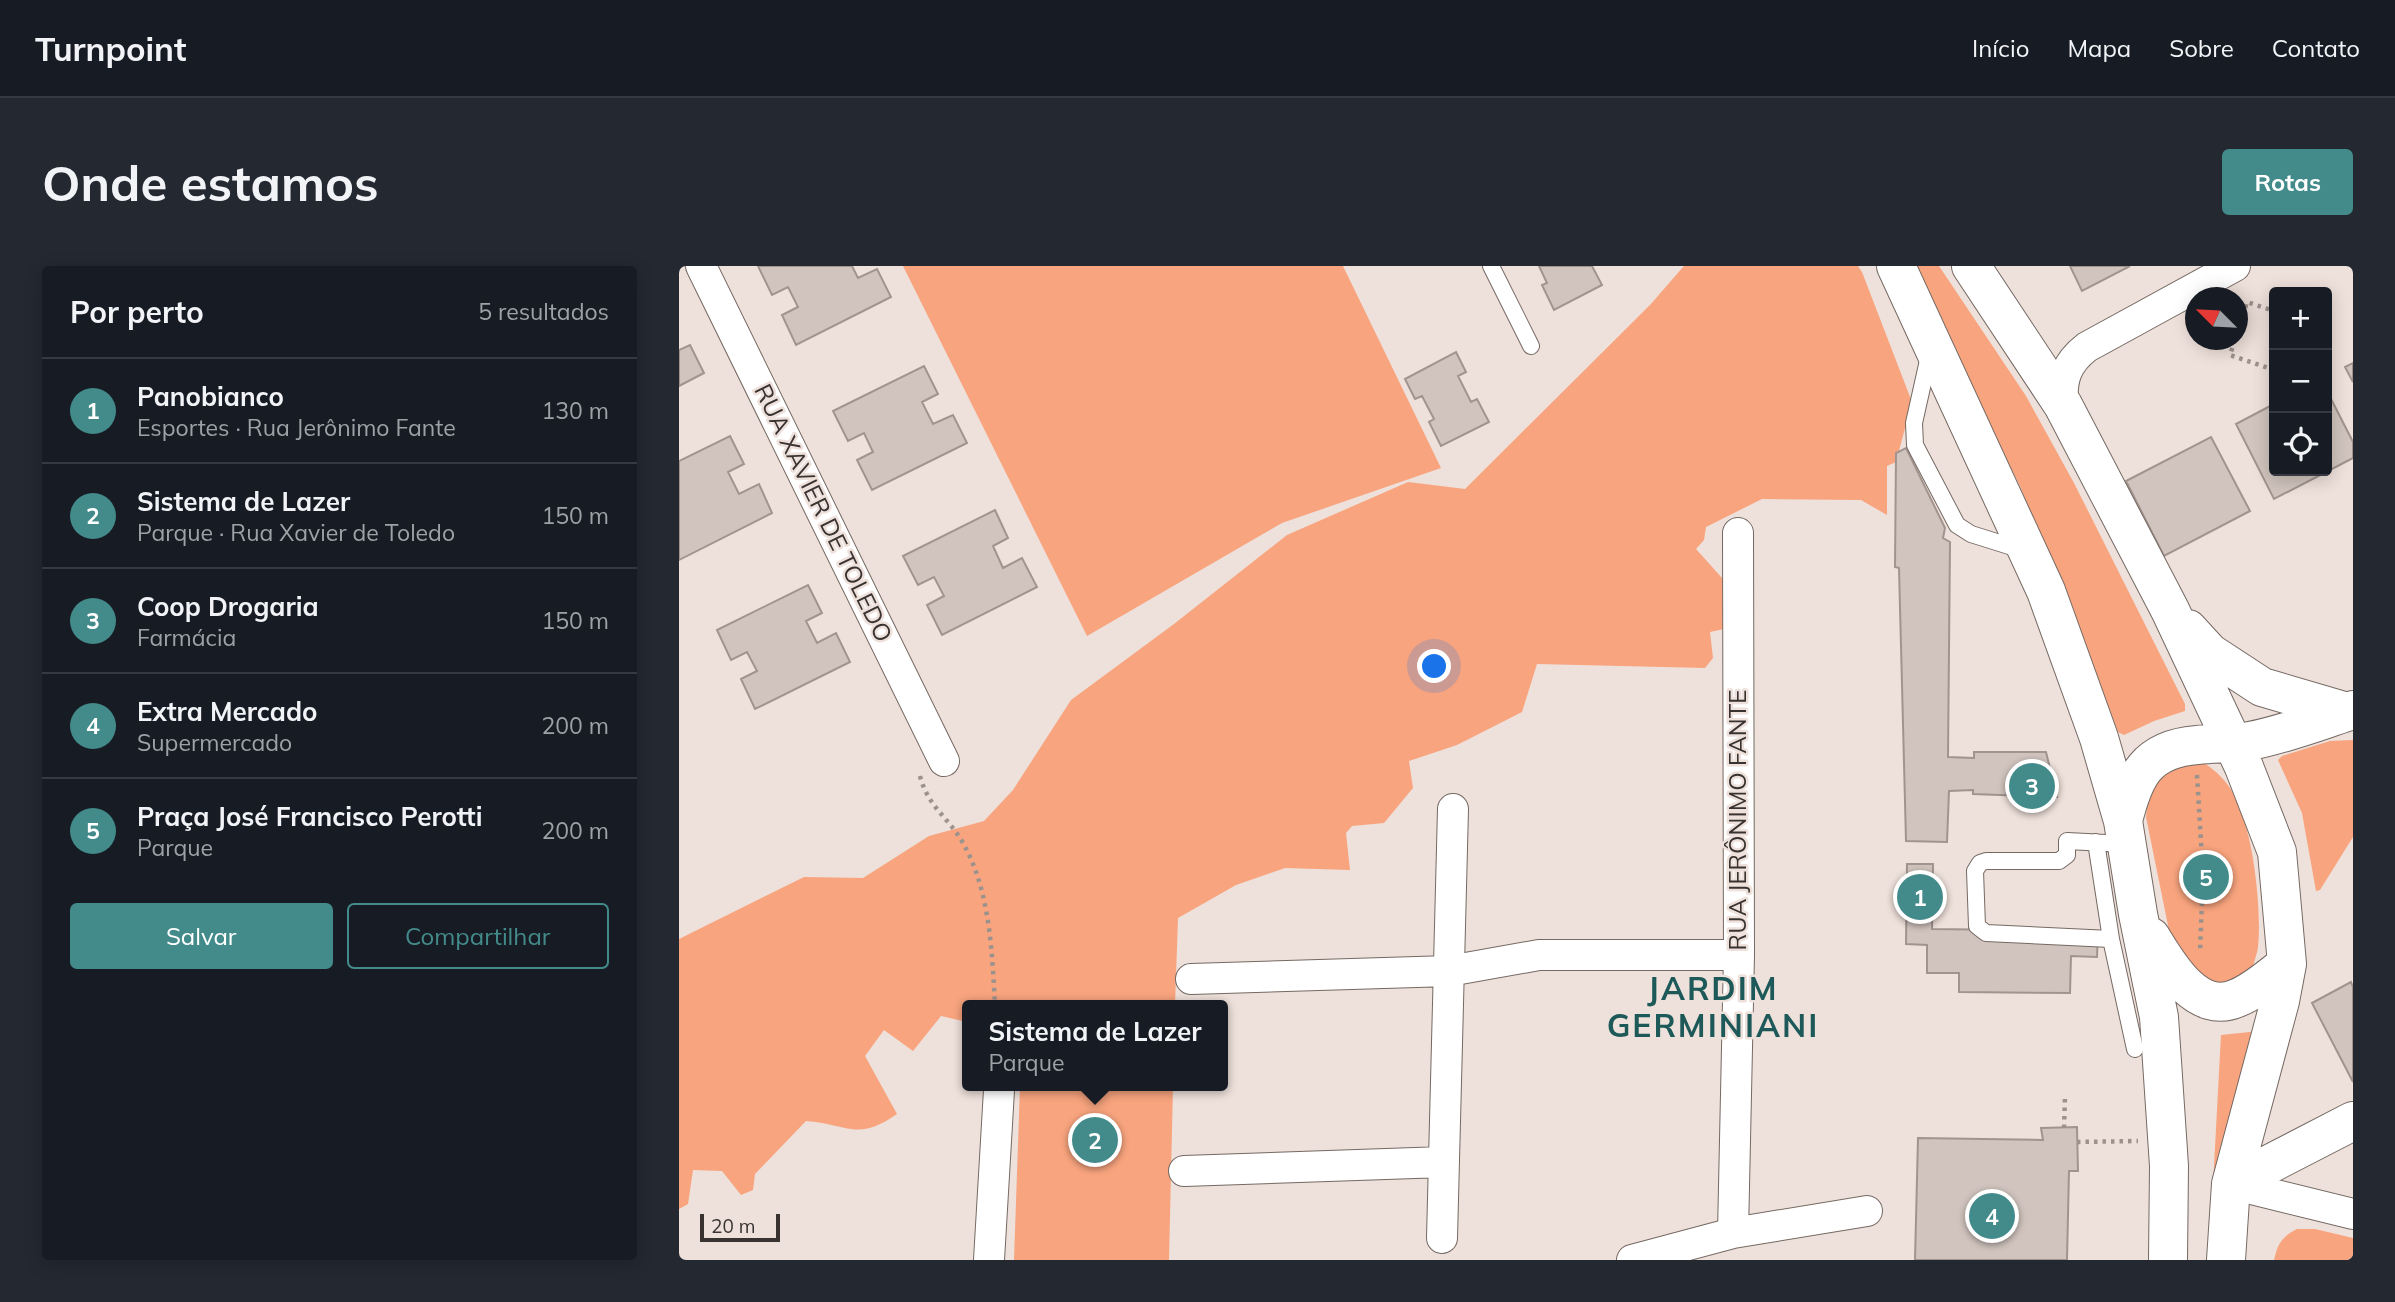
<!DOCTYPE html>
<html lang="pt">
<meta charset="utf-8">
<style>
:root{--surface:#171b24;--page:#242831;--text:#f1f3f6;--muted:#9ea1a6;--line:#363941;--accent:#438b8a}
body{margin:0;font-family:Mulish,sans-serif;background:var(--page);color:var(--text)}
.controls{position:absolute;right:21px;top:21px;display:grid;overflow:hidden;border-radius:7px;box-shadow:0 4px 18px #0003}
.controls button{width:63px;height:63px;display:grid;place-items:center;padding:0;border:0;border-bottom:2px solid var(--line);background:var(--surface);color:var(--text);font:35px sans-serif}
.compass{position:absolute;left:1506px;top:21px;width:63px;height:63px;border-radius:50%;background:var(--surface);box-shadow:0 4px 18px #0003;rotate:294deg}
.scale{position:absolute;left:21px;bottom:18px;width:80px;box-sizing:border-box;padding-left:7px;border:4px solid #383330;border-top:0;font-size:19px;line-height:24px;white-space:nowrap;color:#383330;-webkit-text-stroke:5px #eee0da;paint-order:stroke}
.you{position:absolute;left:756px;top:401px;width:24px;height:24px;margin:-18px;border:5px solid #fff;border-radius:50%;background:#1a73e8;box-shadow:0 0 0 10px #1a73e833}
.badge{display:grid;place-items:center;width:46px;height:46px;border-radius:50%;background:var(--accent);color:#fff;font-size:23px;font-weight:700}
.pin{position:absolute;translate:-50% -50%;border:4px solid #fff;box-shadow:0 2px 7px #0006}
.popup{position:absolute;left:283px;top:734px;width:266px;height:91px;box-sizing:border-box;display:grid;place-content:center;border-radius:7px;background:var(--surface);filter:drop-shadow(0 2px 5px #0005);font-size:23px;white-space:nowrap;color:var(--muted)}
.popup b{font-size:26px;color:var(--text)}
.popup::after{content:'';position:absolute;left:50%;top:100%;margin-left:-14px;border:14px solid transparent;border-top-color:var(--surface)}
.list{margin:0;padding:0;list-style:none}
h2{display:flex;justify-content:space-between;align-items:center;height:91px;margin:0;padding:0 28px;font-size:30px}
h2 small{font-size:23px;font-weight:400;color:var(--muted)}
.list li{display:grid;grid-template-columns:46px 1fr auto;gap:21px;align-items:center;box-sizing:border-box;height:105px;padding:0 28px;border-top:2px solid var(--line)}
.list b{display:block;font-size:26px;white-space:nowrap}
.list p{margin:0;font-size:23px;white-space:nowrap;color:var(--muted)}
.list em{font-size:23px;font-style:normal;color:var(--muted)}
.actions{display:flex;gap:14px;padding:21px 28px}
.actions a{flex:1;padding:16px 0;border:2px solid var(--accent);border-radius:7px;text-align:center;font-size:24px;color:var(--accent)}
.actions .main{background:var(--accent);color:#fff}
.icon{flex:none;width:38px;height:38px;fill:none;stroke:currentColor;stroke-width:2;stroke-linecap:round;stroke-linejoin:round}
.map{position:relative;flex:none;width:1674px;height:994px;overflow:hidden;border-radius:7px}
header{display:flex;align-items:center;gap:42px;box-sizing:border-box;height:98px;padding:0 35px;background:var(--surface);border-bottom:2px solid var(--line)}
header strong{font-size:33px}
nav{display:flex;gap:38px;margin-inline-start:auto;font-size:24px}
.intro{display:flex;align-items:center;justify-content:space-between;box-sizing:border-box;height:168px;padding:0 42px}
h1{margin:0;font-size:49px}
.button{padding:18px 32px;border-radius:7px;background:var(--accent);color:#fff;font-size:24px;font-weight:700}
main{display:flex;gap:42px;padding:0 42px}
aside{flex:1;background:var(--surface);border-radius:7px;box-shadow:0 4px 18px #0003}
.map>svg:first-child{display:block}
.green{fill:#f8a47e}
.building{fill:#d1c4be;stroke:#a1948f;stroke-width:2}
.lines{fill:none;stroke-linecap:round;stroke-linejoin:round}
.lane-casing{stroke:#756963;stroke-width:18}
.street-casing{stroke:#756963;stroke-width:32}
.secondary-casing{stroke:#756963;stroke-width:40}
.path{stroke:#9c928d;stroke-width:4.5;stroke-dasharray:3.5 5;stroke-linecap:butt}
.lane{stroke:#fff;stroke-width:16}
.street{stroke:#fff;stroke-width:30}
.secondary{stroke:#fff;stroke-width:38}
.labels{text-anchor:middle;stroke-width:5;stroke-linejoin:round;paint-order:stroke}
.street-label{font-size:24px;fill:#383330;stroke:#eee0da}
.district-label{font-size:32px;font-weight:bold;letter-spacing:2px;fill:#1e5959;stroke:#eee0da}
</style>
<header>
<strong>Turnpoint</strong>
<nav><a>Início</a><a>Mapa</a><a>Sobre</a><a>Contato</a></nav>
</header>
<div class="intro"><h1>Onde estamos</h1><a class="button">Rotas</a></div>
<main>
<aside>
<h2>Por perto<small>5 resultados</small></h2>
<ul class="list">
<li><span class="badge">1</span><div><b>Panobianco</b><p>Esportes · Rua Jerônimo Fante</p></div><em>130 m</em></li>
<li><span class="badge">2</span><div><b>Sistema de Lazer</b><p>Parque · Rua Xavier de Toledo</p></div><em>150 m</em></li>
<li><span class="badge">3</span><div><b>Coop Drogaria</b><p>Farmácia</p></div><em>150 m</em></li>
<li><span class="badge">4</span><div><b>Extra Mercado</b><p>Supermercado</p></div><em>200 m</em></li>
<li><span class="badge">5</span><div><b>Praça José Francisco Perotti</b><p>Parque</p></div><em>200 m</em></li>
</ul>
<div class="actions"><a class="main">Salvar</a><a>Compartilhar</a></div>
</aside>
<div class="map">
<svg width="1674" height="994" viewBox="0 0 1674 994">
<rect width="100%" height="100%" fill="#eee0da"/>
<path class="green" d="M224,0H664L762,202L603,257L408,370Z
M1005,0H1179L1183,6L1233,136L1217,196L1208,200V249L1182,234L1083,233L1027,261L1025,274L1017,283L1052,322L1045,363L1031,366L1034,392L1026,402L858,398L843,446L778,479L730,495L734,522L705,557L673,560L667,567L671,604L606,602L557,619L499,652L496,739H288V756L262,750L234,785L205,764L186,790L218,848C178,876 169,858 127,855L76,908L74,924L62,929L43,905L14,904L9,938L0,943V673L125,611L184,612L250,570L305,555L334,524L392,434L495,358L608,269L729,216L786,223L971,39Z
M1227,0H1260L1347,130L1395,217L1506,438V445L1475,455L1445,469L1439,466L1400,364L1340,218Z
M1674,474V571L1641,624L1637,625L1623,547L1599,494L1603,490L1651,475Z
M1525,497C1537,505 1547,514 1554,527C1574,562 1583,641 1579,681C1578,689 1574,698 1572,707L1525,724L1493,679L1467,551L1469,531L1490,501Z
M1590,764L1530,994L1542,769Z
M341,820H494L490,994H335Z
M1618,963H1636L1674,972V994H1595C1599,977 1603,971 1618,963Z"/>
<path class="building" d="M79,0H173L179,12L198,3L212,31L117,79L103,49L119,41L109,21L93,29Z
M860,0H913L923,19L875,44L863,19L868,17Z
M1391,0H1451L1403,25Z
M11,79L25,107L0,120V84Z
M777,86L787,106L779,110L792,136L798,133L810,156L762,180L750,156L755,153L743,130L736,133L726,113Z
M1674,97V116L1666,101Z
M245,100L259,128L243,136L254,158L274,149L288,177L193,224L178,194L194,186L185,167L169,175L154,145Z
M1648,125L1674,176V192L1595,233L1557,158L1595,138V205H1648Z
M51,170L65,198L49,206L60,228L80,218L93,247L0,294V195Z
M1532,171L1571,245L1485,290L1447,215Z
M1227,182L1266,262L1264,272L1271,276L1269,491L1295,492V486H1367L1378,531L1294,528V524L1270,525L1268,576L1227,575L1220,302L1216,301L1217,187Z
M316,244L329,272L314,280L324,302L343,292L358,321L263,369L248,339L265,330L255,311L239,319L224,290Z
M129,319L143,347L127,355L138,377L157,367L171,396L76,443L62,413L78,405L68,386L52,394L38,364Z
M1228,598H1254L1253,663L1419,665L1418,691L1392,690L1391,727L1280,726V707H1248V679L1227,678Z
M1672,716L1674,721V816L1633,737Z
M1398,861L1399,905H1390L1388,994H1236L1239,872L1364,874L1362,862Z"/>
<g class="lines">
<defs>
<path id="lane" d="M812,0L852,80
M1250,90L1235,157L1236,179L1278,259L1292,268L1343,284
M1417,576L1432,673L1456,783
M1432,673L1307,667L1298,660L1296,605L1301,597L1307,595H1380L1388,589V575L1447,578"/>
<path id="street" d="M22,0L265,495
M1384,139C1382,114 1387,97 1408,81L1556,0
M512,713L770,705L860,689H1060
M505,905L765,896
M1552,918L1674,948
M1054,967L1060,689L1059,267
M763,972L774,543
M310,994L320,824
M953,994L1054,967L1188,945"/>
<path id="secondary" d="M1217,0L1367,325L1420,472L1444,555L1459,648L1480,751L1490,900L1489,994
M1292,0L1384,139L1491,344L1565,501L1598,586L1608,698L1601,735L1552,918L1547,994
M1509,363L1531,387L1583,421L1668,446
M1444,555C1455,510 1467,483 1518,479C1536,477 1553,478 1571,475C1607,468 1640,455 1674,444
M1472,671C1489,699 1518,750 1558,732C1576,725 1593,709 1608,698
M1552,918L1674,855"/>
</defs>
<use href="#lane" class="lane-casing"/>
<use href="#street" class="street-casing"/>
<use href="#secondary" class="secondary-casing"/>
<path class="path" d="M1559,66L1568,36L1595,45
M1556,74L1551,89L1595,104
M1518,509L1524,609L1521,686
M241,510C249,541 270,552 284,577C311,625 313,685 316,739
M1385,862L1386,831
M1398,876L1459,875"/>
<use href="#lane" class="lane"/>
<use href="#street" class="street"/>
<use href="#secondary" class="secondary"/>
</g>
<g class="labels">
<g class="street-label">
<text transform="translate(144 247) rotate(64)" y="8">RUA XAVIER DE TOLEDO</text>
<text transform="translate(1059 554) rotate(-90)" y="8">RUA JERÔNIMO FANTE</text>
</g>
<g class="district-label">
<text x="1034" y="734">JARDIM<tspan x="1034" dy="37">GERMINIANI</tspan></text>
</g>
</g>
</svg>
<div class="controls">
<button>+</button>
<button>−</button>
<button><svg class="icon" aria-label="locate" viewBox="0 0 24 24"><circle cx="12" cy="12" r="6"/><path d="M12 2v4M12 18v4M2 12h4M18 12h4"/></svg></button>
</div>
<svg class="compass" viewBox="-18 -18 36 36"><path d="M0-13l5 13h-10z" fill="#e53935"/><path d="M0 13l5-13h-10z" fill="#9ea1a6"/></svg>
<div class="scale">20 m</div>
<div class="you"></div>
<div class="pin badge" style="left:1241px;top:631px">1</div>
<div class="pin badge" style="left:416px;top:874px">2</div>
<div class="popup"><b>Sistema de Lazer</b>Parque</div>
<div class="pin badge" style="left:1353px;top:520px">3</div>
<div class="pin badge" style="left:1313px;top:950px">4</div>
<div class="pin badge" style="left:1527px;top:611px">5</div>
</div>
</main>
